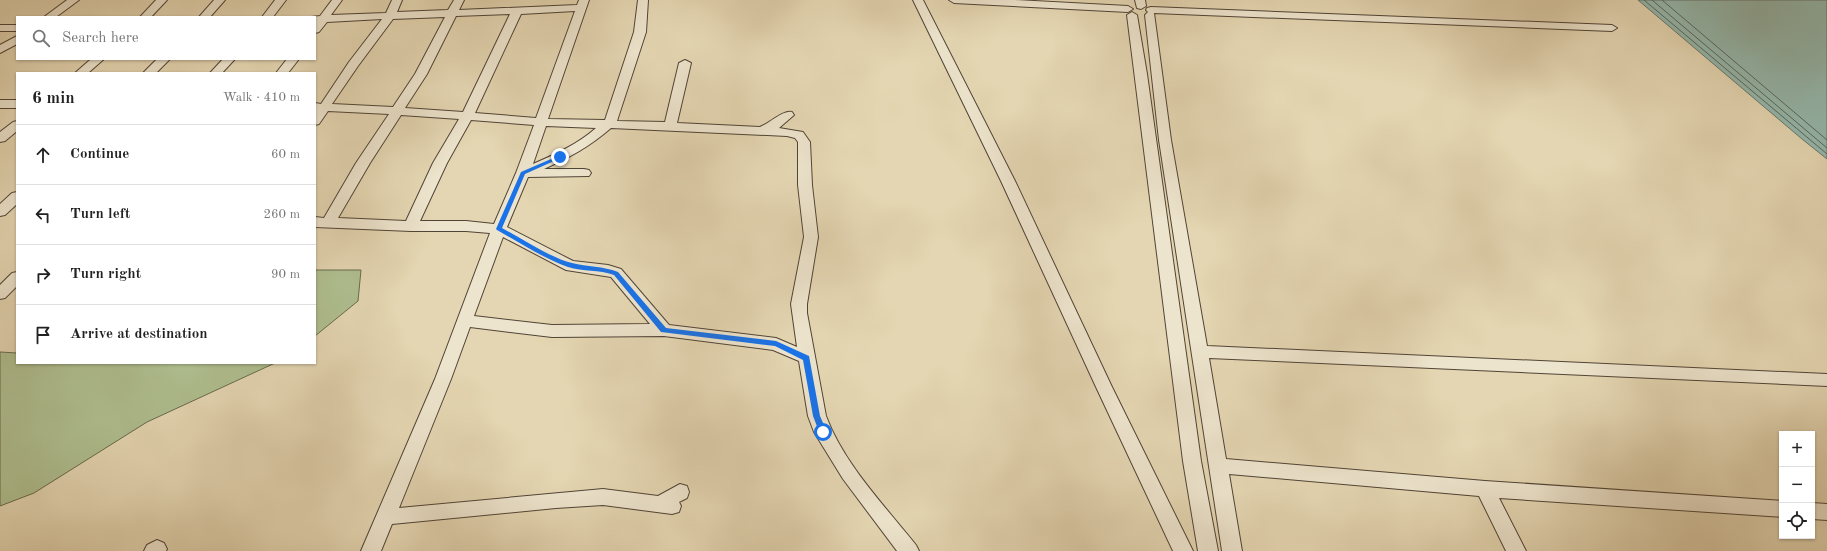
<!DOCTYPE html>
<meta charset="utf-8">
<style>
:root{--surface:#fff;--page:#f2f2f2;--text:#222;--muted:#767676;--line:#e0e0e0}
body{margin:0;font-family:"Old Standard TT",serif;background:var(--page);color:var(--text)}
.controls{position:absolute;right:12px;bottom:12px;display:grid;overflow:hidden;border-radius:0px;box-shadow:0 1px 3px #0004}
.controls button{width:36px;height:36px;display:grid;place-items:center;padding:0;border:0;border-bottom:1px solid var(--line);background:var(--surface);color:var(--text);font:20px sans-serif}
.stop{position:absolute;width:12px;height:12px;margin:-9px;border:3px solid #1a73e8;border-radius:50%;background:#fff}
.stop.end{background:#1a73e8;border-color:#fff;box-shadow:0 1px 4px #0008}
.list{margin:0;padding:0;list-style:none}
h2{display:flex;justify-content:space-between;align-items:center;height:52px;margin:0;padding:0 16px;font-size:17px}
h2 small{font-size:13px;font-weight:400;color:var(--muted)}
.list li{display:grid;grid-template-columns:26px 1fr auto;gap:12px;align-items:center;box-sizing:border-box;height:60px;padding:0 16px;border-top:1px solid var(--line)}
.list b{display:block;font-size:15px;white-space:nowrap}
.list em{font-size:13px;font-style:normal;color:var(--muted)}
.icon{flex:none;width:22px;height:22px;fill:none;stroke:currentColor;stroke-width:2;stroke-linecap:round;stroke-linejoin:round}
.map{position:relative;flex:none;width:1827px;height:551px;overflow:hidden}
.search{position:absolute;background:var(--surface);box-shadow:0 1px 3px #0004;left:16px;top:16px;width:300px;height:44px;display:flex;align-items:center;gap:10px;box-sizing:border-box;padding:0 14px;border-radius:0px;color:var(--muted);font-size:15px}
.panel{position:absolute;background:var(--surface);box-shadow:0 1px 3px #0004;left:16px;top:72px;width:300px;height:292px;border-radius:0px}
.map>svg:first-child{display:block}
.green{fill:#afbf90;stroke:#686a4e}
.water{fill:#95b9ae;stroke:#66776d}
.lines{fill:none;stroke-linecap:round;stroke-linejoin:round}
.shore{stroke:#5a665d;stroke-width:1}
.minor-casing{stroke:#514436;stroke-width:2}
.minor{fill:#ede4cd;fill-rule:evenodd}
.route{fill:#1a73e8}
</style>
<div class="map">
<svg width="1827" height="551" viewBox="0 0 1827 551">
<rect width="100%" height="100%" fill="#e4d6b2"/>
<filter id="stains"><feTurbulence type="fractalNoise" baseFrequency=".005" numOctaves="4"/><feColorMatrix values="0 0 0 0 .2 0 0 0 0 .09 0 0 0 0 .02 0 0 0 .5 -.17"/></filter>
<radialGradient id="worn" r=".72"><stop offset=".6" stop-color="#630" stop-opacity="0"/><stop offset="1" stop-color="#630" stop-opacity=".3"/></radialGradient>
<path class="green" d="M315,270H361L358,301L315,336Z
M0,352L17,353V363H275L147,422L34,493L0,506Z"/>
<path class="water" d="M1638,0H1827V159L1802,139Z"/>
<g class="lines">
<path class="shore" d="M1644,0L1827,154
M1652,0L1827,148
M1662,0L1827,140"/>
<defs>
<path id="minor" d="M67,0H79L56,17H44Z
M156,0H167L151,17H140Z
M214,0H225L210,17H199Z
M275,0H286L273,17H262Z
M332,0H342L331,15L386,13L392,0H402L397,12L448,10L454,0H464L459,10L577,5L579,0H589L548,119L605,120L634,32L638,0H648L646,32L617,121L665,122L679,63L685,60L691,63L677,123L760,127C770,123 783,110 792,112L794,115L779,128L803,132L810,142L812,185L818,237L807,304V313L826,416C844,464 884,505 916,545L919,551H897L843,479L814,432L808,416L799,361L773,350L664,336L552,337L470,327L451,379L399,508L603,489L658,496L680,484L687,486L689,492L687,498L679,502L681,506L679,512L672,514L603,505L556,508L392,524L381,551H361L435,379L490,233L466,231H411L315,227V217L324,218L356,163L389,114L328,111L319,124L315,125V103L321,104L349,62L382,19L327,22L319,32L315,33V17H311L320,16ZM575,11L536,118L475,113L521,14ZM510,14L463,112L405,108L427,74L456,16ZM445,17L415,74L393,107L332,104L358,66L393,19ZM401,115L459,119L433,163L406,221L338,218L370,163ZM471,120L534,125L516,173L494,224L466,221H420L447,163ZM546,126L596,128C578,144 556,154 533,164ZM611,128L787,136L795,138L798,142V185L804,237L791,304L797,347L776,338L669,325L621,269L608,265L573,261L507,227L528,177L589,176L591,173L589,170L584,169H544C570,157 589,147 611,128ZM503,237L566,270L611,277L650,324L552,325L474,316Z
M913,0H923L1015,181L1112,387L1193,551H1173L1096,387L1001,181Z
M949,0H1015L1128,6L1133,9L1128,12L954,3Z
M1135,0H1145L1146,6L1141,9L1137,8Z
M1151,7L1612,25L1617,28L1612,31L1154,13L1171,140L1207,346L1827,374V386L1209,358L1226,459L1485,481L1782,501V517L1499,498L1526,551H1506L1479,496L1229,474L1242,551H1222L1159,140L1145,15L1148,12L1146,10L1147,8Z
M1132,12L1137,15L1147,74L1201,461L1218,551H1198L1183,461L1127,15Z
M0,25H17V31H0Z
M17,36V44L0,53V45Z
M91,59H104L88,73H75Z
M157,59H170L156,73H143Z
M223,59H235L222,73H210Z
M287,59H299L288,73H276Z
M0,100H17V108H0Z
M17,121V131L5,141L0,142V132L13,122Z
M17,192V204L5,215L0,216V204L12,193Z
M17,272V286L5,298L0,299V285L12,273Z
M1812,503L1827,504V520L1812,519Z
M157,540L164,543L167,549L166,551H144L147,545Z"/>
</defs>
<use href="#minor" class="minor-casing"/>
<use href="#minor" class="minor"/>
</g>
<path class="route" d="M558,156L563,157L525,174L502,228C522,239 551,258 572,263C587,267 603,266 618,272L666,328L776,341L809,356L820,416L827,432L826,434H820L813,416L803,360L775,346L661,332L614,275C599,269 583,272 568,267C543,258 520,243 497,230L496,229L521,172Z"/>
<rect width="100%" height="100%" filter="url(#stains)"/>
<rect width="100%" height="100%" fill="url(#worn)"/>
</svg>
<div class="controls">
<button>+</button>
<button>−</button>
<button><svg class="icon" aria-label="locate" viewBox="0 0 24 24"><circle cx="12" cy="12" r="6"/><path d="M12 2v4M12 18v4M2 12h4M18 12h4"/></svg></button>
</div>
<div class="stop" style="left:823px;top:432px"></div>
<div class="stop end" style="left:560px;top:157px"></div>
<div class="search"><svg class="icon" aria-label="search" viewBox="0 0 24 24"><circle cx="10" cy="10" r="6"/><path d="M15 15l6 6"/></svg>Search here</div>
<section class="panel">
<h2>6 min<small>Walk · 410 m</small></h2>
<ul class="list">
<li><svg class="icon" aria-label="ahead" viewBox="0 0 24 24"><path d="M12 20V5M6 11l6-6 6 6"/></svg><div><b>Continue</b></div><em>60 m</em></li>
<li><svg class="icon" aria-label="left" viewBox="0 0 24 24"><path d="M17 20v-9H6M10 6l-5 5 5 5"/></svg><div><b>Turn left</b></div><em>260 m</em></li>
<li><svg class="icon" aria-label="right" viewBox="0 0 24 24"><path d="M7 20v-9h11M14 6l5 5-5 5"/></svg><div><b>Turn right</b></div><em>90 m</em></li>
<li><svg class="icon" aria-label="arrive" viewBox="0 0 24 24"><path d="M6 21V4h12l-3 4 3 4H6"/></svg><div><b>Arrive at destination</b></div></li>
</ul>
</section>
</div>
